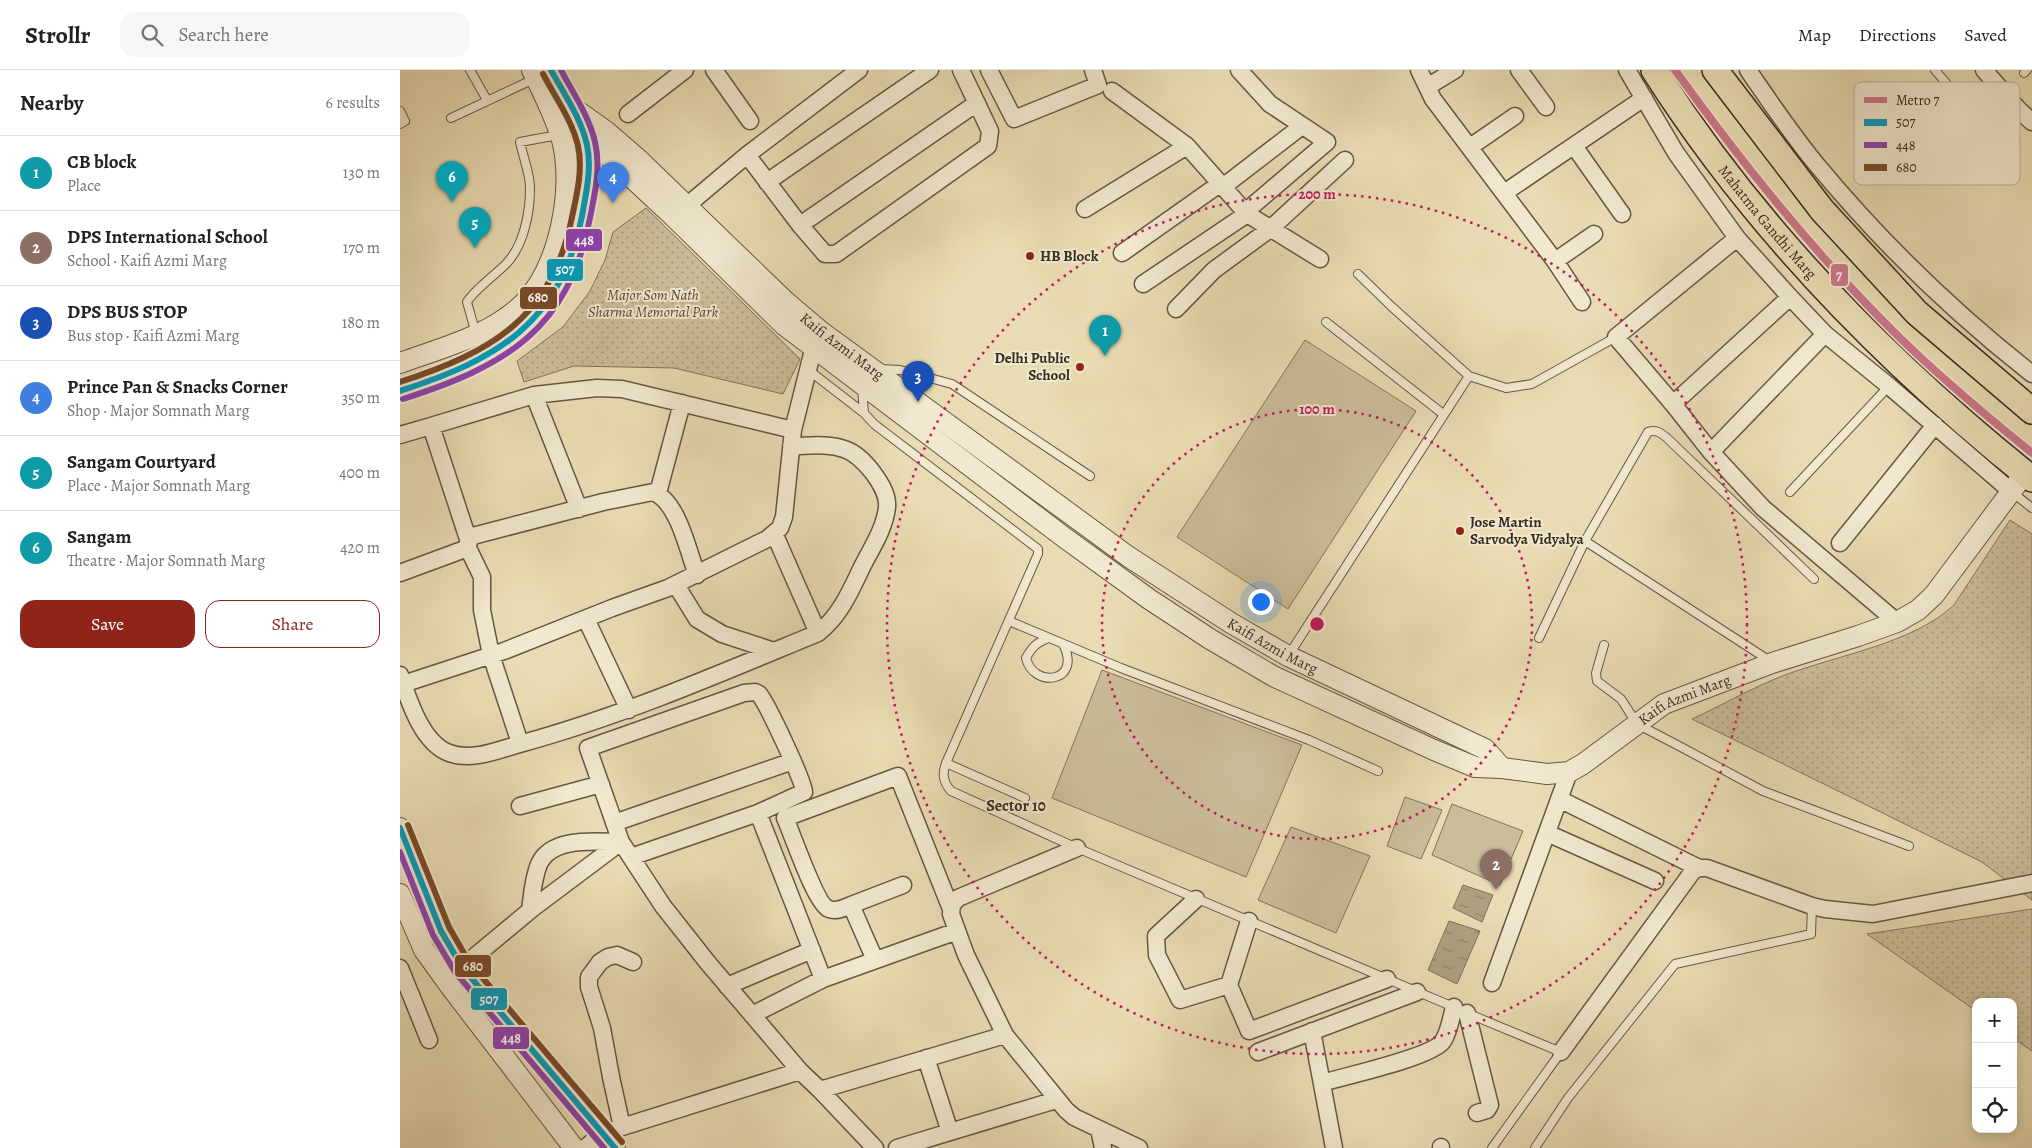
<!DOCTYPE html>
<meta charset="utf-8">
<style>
:root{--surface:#fff;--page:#f6f6f6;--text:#202124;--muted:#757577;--line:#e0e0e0;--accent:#8f2418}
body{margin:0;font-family:Alegreya,serif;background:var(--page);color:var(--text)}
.controls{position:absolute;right:15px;bottom:15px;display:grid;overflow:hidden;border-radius:10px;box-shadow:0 2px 12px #0003}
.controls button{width:45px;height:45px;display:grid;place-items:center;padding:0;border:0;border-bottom:1px solid var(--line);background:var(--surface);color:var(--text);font:25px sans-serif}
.you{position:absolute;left:860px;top:531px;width:18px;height:18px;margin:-12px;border:4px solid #fff;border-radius:50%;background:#1a73e8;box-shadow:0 0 0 8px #1a73e833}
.badge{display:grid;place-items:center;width:32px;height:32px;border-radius:50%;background:var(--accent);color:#fff;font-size:16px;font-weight:700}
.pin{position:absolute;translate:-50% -41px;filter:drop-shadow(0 1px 2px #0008)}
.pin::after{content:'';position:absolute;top:26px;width:18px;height:15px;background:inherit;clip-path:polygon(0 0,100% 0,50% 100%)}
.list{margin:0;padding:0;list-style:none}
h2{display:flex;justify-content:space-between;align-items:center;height:65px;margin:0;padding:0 20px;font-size:21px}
h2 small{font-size:16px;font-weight:400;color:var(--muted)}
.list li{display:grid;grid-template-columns:32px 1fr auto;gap:15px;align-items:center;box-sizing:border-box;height:75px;padding:0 20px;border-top:1px solid var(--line)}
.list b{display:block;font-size:19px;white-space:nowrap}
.list p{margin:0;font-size:16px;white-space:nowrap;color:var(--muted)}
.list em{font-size:16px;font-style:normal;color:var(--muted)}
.actions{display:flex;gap:10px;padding:15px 20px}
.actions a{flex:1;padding:11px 0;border:1px solid var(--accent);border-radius:15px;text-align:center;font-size:18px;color:var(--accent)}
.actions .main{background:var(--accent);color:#fff}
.icon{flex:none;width:28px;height:28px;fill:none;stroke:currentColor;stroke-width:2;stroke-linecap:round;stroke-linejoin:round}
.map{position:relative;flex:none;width:1632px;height:1078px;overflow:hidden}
header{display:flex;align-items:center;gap:30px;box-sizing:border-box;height:70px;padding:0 25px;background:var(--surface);border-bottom:1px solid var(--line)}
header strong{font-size:24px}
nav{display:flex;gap:28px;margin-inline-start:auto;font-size:18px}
.search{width:350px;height:45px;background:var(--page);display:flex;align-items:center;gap:12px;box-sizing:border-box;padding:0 18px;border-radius:15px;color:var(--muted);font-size:19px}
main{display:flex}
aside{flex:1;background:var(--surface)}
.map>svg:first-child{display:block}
.grass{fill:url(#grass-dots);stroke:#81745d}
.garden{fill:#cbbd9a;stroke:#81745d}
.water{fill:url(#water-ripples);stroke:#7d725a}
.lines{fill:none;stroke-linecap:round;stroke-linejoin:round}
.service-casing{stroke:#645845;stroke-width:10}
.minor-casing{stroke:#645845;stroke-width:19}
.tertiary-casing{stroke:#645845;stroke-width:22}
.primary-casing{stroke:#372c20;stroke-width:28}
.service{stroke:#f1e8ce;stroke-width:8}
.minor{stroke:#f1e8ce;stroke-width:16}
.tertiary{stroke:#f1e8ce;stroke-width:20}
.primary{stroke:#e9dbb3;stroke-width:25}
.bus-1-casing{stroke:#f1e8ce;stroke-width:10}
.bus-2-casing{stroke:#f1e8ce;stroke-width:10}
.bus-3-casing{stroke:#f1e8ce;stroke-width:10}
.bus-1{stroke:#069cbd;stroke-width:6}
.bus-2{stroke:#8e44ad;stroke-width:6}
.bus-3{stroke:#7a4b2a;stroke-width:6}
.metro-1-casing{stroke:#f1e8ce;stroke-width:11}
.metro-1{stroke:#cb7689;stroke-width:8}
.ring{fill:none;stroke:#c2185b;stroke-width:2.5;stroke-dasharray:2.5 5}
.poi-dot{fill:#8f2418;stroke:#f1e8ce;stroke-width:2}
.labels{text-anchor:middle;stroke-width:4;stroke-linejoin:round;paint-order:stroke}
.street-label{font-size:15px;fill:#372c20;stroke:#f1e8ce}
.poi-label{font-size:15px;font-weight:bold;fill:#372c20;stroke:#f1e8ce;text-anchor:start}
.park-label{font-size:15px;font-style:italic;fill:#554938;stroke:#f1e8ce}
.neighbourhood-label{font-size:16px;font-weight:bold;fill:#372c20;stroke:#f1e8ce}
.key{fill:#f1e8ce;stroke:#b9b09a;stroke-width:1}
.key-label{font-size:14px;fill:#372c20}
.centre{fill:#c2185b;stroke:#f1e8ce;stroke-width:2.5}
.ring-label{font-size:15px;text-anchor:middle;font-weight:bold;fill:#c2185b;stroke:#f1e8ce;stroke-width:4;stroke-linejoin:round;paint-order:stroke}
.line-badge{stroke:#f1e8ce;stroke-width:2}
.badge-label{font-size:14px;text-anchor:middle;font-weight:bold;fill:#fff}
</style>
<header>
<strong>Strollr</strong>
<div class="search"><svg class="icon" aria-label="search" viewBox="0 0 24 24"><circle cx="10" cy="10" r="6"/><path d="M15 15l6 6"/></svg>Search here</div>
<nav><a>Map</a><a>Directions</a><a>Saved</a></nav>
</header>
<main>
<aside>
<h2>Nearby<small>6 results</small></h2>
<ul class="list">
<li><span class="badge" style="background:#0f9aa8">1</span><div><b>CB block</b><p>Place</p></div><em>130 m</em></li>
<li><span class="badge" style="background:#8d6e63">2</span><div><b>DPS International School</b><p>School · Kaifi Azmi Marg</p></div><em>170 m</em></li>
<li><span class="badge" style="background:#1a4fb4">3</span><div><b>DPS BUS STOP</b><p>Bus stop · Kaifi Azmi Marg</p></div><em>180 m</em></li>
<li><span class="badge" style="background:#3f7fe0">4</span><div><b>Prince Pan &amp; Snacks Corner</b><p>Shop · Major Somnath Marg</p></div><em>350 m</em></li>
<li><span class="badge" style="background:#0f9aa8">5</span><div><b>Sangam Courtyard</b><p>Place · Major Somnath Marg</p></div><em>400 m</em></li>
<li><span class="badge" style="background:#0f9aa8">6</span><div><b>Sangam</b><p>Theatre · Major Somnath Marg</p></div><em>420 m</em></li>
</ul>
<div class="actions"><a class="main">Save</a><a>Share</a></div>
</aside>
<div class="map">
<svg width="1632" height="1078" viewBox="0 0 1632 1078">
<defs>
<pattern id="grass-dots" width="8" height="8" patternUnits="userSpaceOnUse" patternTransform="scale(1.25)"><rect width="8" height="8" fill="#cbbd9a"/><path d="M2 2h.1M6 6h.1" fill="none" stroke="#a69a7d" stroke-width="1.8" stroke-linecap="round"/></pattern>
<pattern id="water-ripples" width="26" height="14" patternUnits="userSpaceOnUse" patternTransform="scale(1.25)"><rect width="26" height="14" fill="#aca081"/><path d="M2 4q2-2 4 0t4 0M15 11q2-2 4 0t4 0" fill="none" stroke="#8d8369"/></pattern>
</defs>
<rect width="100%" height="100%" fill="#e9dbb3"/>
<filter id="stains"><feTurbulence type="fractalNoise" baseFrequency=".004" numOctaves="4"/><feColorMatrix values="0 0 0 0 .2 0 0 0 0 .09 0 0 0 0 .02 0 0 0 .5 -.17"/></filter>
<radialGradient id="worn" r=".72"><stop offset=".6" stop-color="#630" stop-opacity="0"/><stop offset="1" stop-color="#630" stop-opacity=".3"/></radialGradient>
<path class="grass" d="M246,138L400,289L383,324L274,298L174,296L124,312L117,291L163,257L190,221L205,190L213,162Z
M1610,450L1632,464V830L1582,792L1292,649C1323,635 1353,617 1385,605C1438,585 1514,573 1554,535Z
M1632,839V981L1613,968V932H1576V941L1467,864Z"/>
<path class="garden" d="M905,270L1016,341L888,539L777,467Z
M702,600L902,675L846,807L652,728Z
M1005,727L1042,740L1021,789L987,776Z
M1052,734L1123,761L1100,815L1032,785Z
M891,757L970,786L936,863L858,830Z"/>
<path class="water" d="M1063,815L1093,825L1082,852L1053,838Z
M1049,851L1080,861L1057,914L1028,900Z"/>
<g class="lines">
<defs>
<path id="service" d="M70,0L87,30
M1535,0L1569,40
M1624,3L1627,0
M0,41L5,51L0,54
M51,48L136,8
M1525,70L1545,60L1598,16
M958,204L992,237L1069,306L1106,318L1132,314L1216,267
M926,252L1043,344
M76,264L67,232C74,220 95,205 106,194C124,175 130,143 130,118C130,103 123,87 120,72L158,65
M407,299L464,343
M481,299L500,300L552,314L690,406
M462,318L464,343L474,354L638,479V484L546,693C542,704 543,712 551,721L677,778L1056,938
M1390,422L1489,316
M1612,422L1632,438
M1185,471L1370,591
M609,551L721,598L909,670L978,701
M649,568C637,572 632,577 626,588C633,619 683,613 663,574
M1139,568L1185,471L1248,362C1256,359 1261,363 1267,368L1414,509
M1204,575L1196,603L1197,611L1221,629L1237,654L1281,677L1363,721L1509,776
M888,586L1069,306
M546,693L625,728
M1069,944L1161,982L1092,1078
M1135,1078L1168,1028L1275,894L1411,864L1412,836"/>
<path id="minor" d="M314,0L350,51
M589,0L614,49L698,15L693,0
M839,0L870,34L927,72L845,142
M1019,0L1033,29L1155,191L1182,232
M1119,0L1146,37
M1227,0L1276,83L1337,168L1390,227L1425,264L1489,316L1612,422
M1348,0C1370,32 1392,65 1417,95C1481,172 1553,242 1632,304
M1584,0L1619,40L1632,52
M1027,17L1055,0
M712,21L787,76L847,144L920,189
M228,44L285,0
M1174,76L1222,144
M1070,77L1115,46
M347,85L400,155L425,184H436L588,76L590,61L561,0
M367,112L530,0
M824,116L902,56
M1104,123L1244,28
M685,139L787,76
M277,144L347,85L459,0
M400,155L577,33
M1337,168L1216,267L1273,334L1311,382L1363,438L1497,552
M722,183L821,113
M1155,191L1194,164
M743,214L847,144
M776,239L814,200L870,159L945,90
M134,325L179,439
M1273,334L1390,227
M393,360L416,268
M0,365L31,356
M1311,382L1425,264
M258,423L282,333
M374,463L418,563
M69,467L203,432L253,422C278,431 288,481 297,505
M1440,473L1535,355
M67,476L82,507V540L91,585L120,673
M0,503L65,479L69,472L31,356L134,325L197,318L222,319L393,360L384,447L380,458L367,469L268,518L212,538L104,581L3,614
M276,515L297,549L322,564L374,581
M186,549L229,640
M0,605C9,631 22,673 49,683C73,692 100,679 123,673C225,645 321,603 418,563C440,546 450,522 462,497C471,479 485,458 487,437C489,418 462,384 444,379C428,373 408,376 391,376
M1159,729L1299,798
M120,736L201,714
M358,743L423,909
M214,753L393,691
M1147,763L1255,811
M677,778L558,828L552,835L551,844L566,885L605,965L666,1040L674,1047L739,1078
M231,787L358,743L404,722C404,712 367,633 359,624L355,622L344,623L188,678L221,772L263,836L308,893L400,1001L420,1020L475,1078
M796,829L756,866L757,885L780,930L829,915
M451,835C444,838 436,842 429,839C416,835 392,763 385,748L498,706L551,839
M130,840C132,825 133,809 139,794C152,766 196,772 221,772
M849,851L829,915L849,961L987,909
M475,890L451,835L503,815
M62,897L133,838L221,772
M0,898L29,970
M1092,913L1169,702
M327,916L412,880
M1067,943L1090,1035L1087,1040L1077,1043
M352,945L423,909L557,861
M912,961L934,1078
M858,982L1017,922
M1161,982L1293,801L1299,798H1307L1412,836L1425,839L1473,844L1632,813
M526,988L550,1062
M922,1013C945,1006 1033,987 1043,971C1049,962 1051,948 1054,937
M420,1020L605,965
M222,1057L211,1007L202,958L189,917V907L200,892L208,887L217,885L233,892
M699,1059L703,1078
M1041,1077V1078
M185,1078L203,1063L400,1001
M497,1078L656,1030"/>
<g id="tertiary">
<path id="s1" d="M169,35L207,62L237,88L386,232L419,260L729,487L831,553L888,586L1085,679L1102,698"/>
<path id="s2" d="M185,68L206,84L274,147L384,255L665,468L749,529L810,569L873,606L1034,680L1075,697L1102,698L1147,704L1169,702L1183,694L1264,634L1372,593L1458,566L1497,552L1518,540L1534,525L1625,403"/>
<path d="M0,293C41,278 90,266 123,234C159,198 175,119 162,70C155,46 143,22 132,0"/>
<path d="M0,321C21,314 44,308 64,298C134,267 172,214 183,139C187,118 192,89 185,68C179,48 161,20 151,0"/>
<path d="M0,758L41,861L62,897L215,1078"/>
<path d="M0,824L24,880L50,916L174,1078"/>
</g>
<g id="primary">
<path id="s3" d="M1254,0C1354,157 1487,293 1632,409"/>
<path d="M1315,0L1422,140L1517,243L1632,341"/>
</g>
</defs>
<use href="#service" class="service-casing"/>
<use href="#minor" class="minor-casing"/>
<use href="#tertiary" class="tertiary-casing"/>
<use href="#primary" class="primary-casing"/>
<use href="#service" class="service"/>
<use href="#minor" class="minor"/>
<use href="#tertiary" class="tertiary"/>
<use href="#primary" class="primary"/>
<defs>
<path id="bus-1" d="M0,321C98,289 160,254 182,146C186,123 192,98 187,75C181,48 164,24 151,0
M0,758L41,861L62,897L215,1078"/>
<path id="bus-2" d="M3,329C105,296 168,261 190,148C195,123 201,97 195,72C189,46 173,23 161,0
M0,782L33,865L55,902L204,1078"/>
<path id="bus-3" d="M0,312C92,282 152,248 172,147C177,124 183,99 178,76C172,50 155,27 143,4
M8,755L49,857L69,892L222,1072"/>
</defs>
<use href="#bus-1" class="bus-1-casing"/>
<use href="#bus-2" class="bus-2-casing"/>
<use href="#bus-3" class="bus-3-casing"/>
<use href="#bus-1" class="bus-1"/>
<use href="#bus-2" class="bus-2"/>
<use href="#bus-3" class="bus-3"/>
<defs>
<path id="metro-1" d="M1275,0C1341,92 1412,181 1493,261C1537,305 1584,344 1632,383"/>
</defs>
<use href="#metro-1" class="metro-1-casing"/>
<use href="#metro-1" class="metro-1"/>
</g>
<g class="ring">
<circle cx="917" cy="554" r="215"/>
<circle cx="917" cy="554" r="430"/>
</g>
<g class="poi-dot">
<circle cx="630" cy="186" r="5"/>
<circle cx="680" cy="297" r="5"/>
<circle cx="1060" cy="461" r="5"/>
</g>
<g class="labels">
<g class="street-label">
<text dy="5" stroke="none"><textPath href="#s3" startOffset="190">Mahatma Gandhi Marg</textPath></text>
<text dy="5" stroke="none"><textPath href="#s1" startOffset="365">Kaifi Azmi Marg</textPath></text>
<text dy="5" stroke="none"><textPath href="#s1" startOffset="890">Kaifi Azmi Marg</textPath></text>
<text dy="5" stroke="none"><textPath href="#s2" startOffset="1329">Kaifi Azmi Marg</textPath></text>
</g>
<g class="poi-label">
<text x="640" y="191">HB Block</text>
<text x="670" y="293" text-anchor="end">Delhi Public<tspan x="670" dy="17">School</tspan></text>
<text x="1070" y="457">Jose Martin<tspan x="1070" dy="17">Sarvodya Vidyalya</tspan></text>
</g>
<g class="park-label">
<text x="253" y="230">Major Som Nath<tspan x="253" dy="17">Sharma Memorial Park</tspan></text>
</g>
<g class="neighbourhood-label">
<text x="616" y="741">Sector 10</text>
</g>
</g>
<rect x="1454" y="12" width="166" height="103" rx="8" class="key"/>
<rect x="1464" y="27" width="23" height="6" fill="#cb7689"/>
<rect x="1464" y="49" width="23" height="7" fill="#069cbd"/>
<rect x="1464" y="72" width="23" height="6" fill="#8e44ad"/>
<rect x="1464" y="94" width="23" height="7" fill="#7a4b2a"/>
<g class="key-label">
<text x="1496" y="35">Metro 7</text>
<text x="1496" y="57">507</text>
<text x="1496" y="80">448</text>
<text x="1496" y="102">680</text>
</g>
<circle cx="917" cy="554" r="8" class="centre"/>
<g class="ring-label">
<text x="917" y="129">200 m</text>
<text x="917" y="344">100 m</text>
</g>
<g class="line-badge">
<rect x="165" y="158" width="38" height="24" rx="5" fill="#8e44ad"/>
<rect x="146" y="188" width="38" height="24" rx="5" fill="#069cbd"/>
<rect x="1430" y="193" width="19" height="24" rx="5" fill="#cb7689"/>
<rect x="119" y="216" width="39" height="24" rx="5" fill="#7a4b2a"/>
<rect x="54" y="884" width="38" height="24" rx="5" fill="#7a4b2a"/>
<rect x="70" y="917" width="38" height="24" rx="5" fill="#069cbd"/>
<rect x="92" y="956" width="38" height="24" rx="5" fill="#8e44ad"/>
</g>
<g class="badge-label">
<text x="184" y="175">448</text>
<text x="165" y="204">507</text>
<text x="1439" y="210">7</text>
<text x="138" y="232">680</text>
<text x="73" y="901">680</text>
<text x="89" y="934">507</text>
<text x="111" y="973">448</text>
</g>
<rect width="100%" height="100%" filter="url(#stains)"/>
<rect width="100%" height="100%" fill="url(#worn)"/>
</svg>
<div class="controls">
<button>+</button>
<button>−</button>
<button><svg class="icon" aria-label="locate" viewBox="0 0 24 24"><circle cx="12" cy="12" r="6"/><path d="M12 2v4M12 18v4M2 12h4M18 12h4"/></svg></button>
</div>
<div class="you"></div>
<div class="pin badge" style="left:705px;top:286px;background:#0f9aa8">1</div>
<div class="pin badge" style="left:1096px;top:820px;background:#8d6e63">2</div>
<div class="pin badge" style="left:518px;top:332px;background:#1a4fb4">3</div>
<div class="pin badge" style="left:213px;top:133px;background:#3f7fe0">4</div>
<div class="pin badge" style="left:75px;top:178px;background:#0f9aa8">5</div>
<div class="pin badge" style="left:52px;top:132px;background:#0f9aa8">6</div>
</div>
</main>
